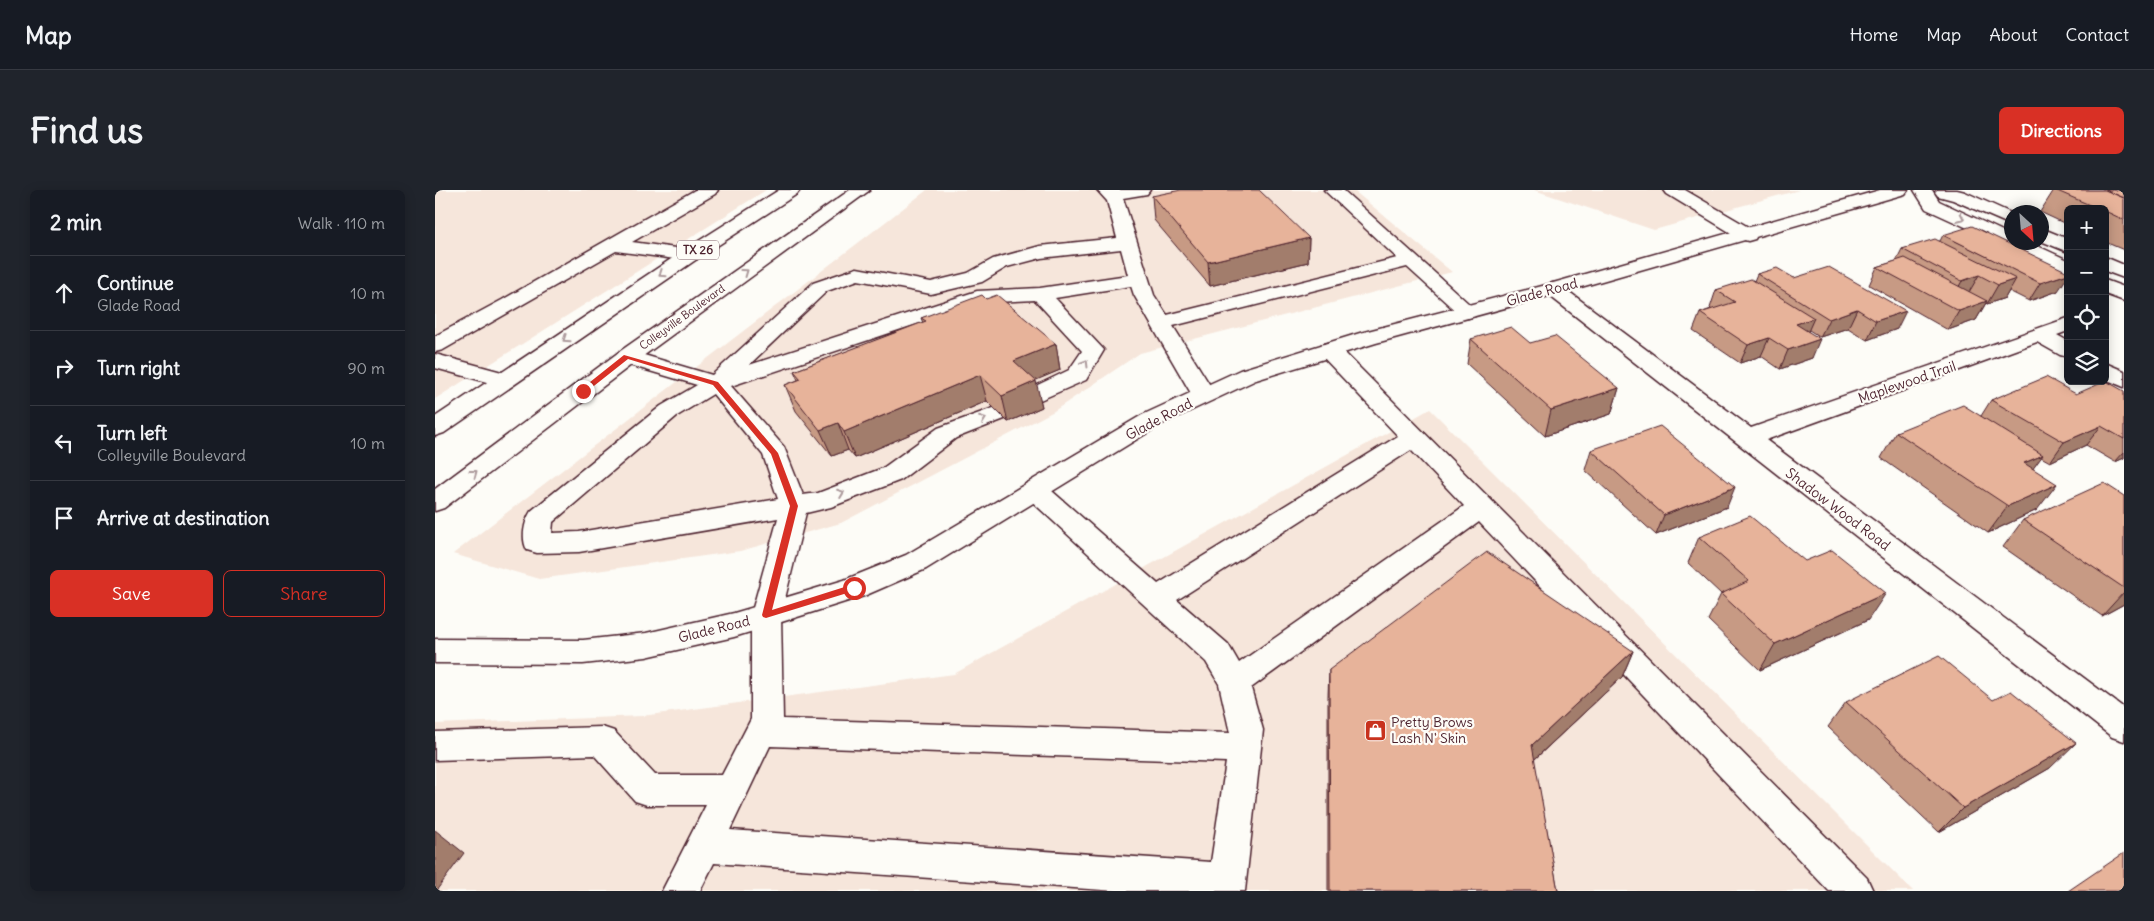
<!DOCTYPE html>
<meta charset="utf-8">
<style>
:root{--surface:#171b24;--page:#20242c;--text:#f1f3f6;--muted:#9ea1a6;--line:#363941;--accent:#d93025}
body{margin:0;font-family:Delius,sans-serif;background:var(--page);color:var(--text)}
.controls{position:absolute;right:15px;top:15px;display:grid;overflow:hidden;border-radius:8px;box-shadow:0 2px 12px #0003}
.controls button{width:45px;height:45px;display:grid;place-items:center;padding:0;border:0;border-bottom:1px solid var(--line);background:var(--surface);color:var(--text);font:25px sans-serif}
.compass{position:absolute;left:1569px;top:15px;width:45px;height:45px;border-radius:50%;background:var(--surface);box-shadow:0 2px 12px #0003;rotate:154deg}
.stop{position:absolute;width:15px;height:15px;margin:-11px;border:4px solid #d93025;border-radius:50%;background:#fff}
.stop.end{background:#d93025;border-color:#fff;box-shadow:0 1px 5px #0008}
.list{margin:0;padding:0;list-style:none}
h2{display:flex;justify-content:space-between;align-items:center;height:65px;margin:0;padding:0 20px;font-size:21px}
h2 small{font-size:16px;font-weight:400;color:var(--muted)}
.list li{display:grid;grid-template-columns:32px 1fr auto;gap:15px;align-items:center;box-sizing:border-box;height:75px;padding:0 20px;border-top:1px solid var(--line)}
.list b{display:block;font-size:19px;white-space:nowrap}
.list p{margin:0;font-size:16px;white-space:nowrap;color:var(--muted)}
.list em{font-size:16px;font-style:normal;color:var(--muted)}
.actions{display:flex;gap:10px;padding:15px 20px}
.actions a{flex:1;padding:11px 0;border:1px solid var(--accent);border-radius:8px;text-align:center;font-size:18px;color:var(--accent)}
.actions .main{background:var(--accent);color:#fff}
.icon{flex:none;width:28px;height:28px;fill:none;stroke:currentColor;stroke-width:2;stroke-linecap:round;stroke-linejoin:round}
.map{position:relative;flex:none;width:1689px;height:701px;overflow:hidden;border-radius:8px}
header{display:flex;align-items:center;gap:30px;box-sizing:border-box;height:70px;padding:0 25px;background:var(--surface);border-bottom:1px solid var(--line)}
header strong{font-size:24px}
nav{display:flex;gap:28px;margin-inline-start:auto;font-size:18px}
.intro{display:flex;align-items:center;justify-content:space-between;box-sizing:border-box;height:120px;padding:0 30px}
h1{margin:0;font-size:35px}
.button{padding:12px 22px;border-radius:8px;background:var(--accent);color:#fff;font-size:18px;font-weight:700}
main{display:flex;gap:30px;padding:0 30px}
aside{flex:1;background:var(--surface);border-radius:8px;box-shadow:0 2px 12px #0003}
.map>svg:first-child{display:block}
.built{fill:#f6e6db}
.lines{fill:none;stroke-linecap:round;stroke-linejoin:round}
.minor-casing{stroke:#4a1f2b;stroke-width:3}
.major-casing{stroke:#4a1f2b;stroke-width:3}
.minor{fill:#fdfcf7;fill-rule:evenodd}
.major{fill:#fdfcf7;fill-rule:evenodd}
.wall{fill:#c79a84;stroke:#4a1f2b}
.shaded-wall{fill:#a27d6c;stroke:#4a1f2b}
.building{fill:#e7b39a;stroke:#4a1f2b}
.oneway{stroke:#ac999b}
.route{fill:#d93025}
.labels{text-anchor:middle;stroke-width:4.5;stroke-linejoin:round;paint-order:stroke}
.far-street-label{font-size:11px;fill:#4a1f2b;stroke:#fdfcf7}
.shield{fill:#fdfcf7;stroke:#806168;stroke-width:1}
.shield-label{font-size:12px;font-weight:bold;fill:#4a1f2b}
.street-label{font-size:14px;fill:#4a1f2b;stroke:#fdfcf7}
.poi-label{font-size:14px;fill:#4a1f2b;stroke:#fdfcf7;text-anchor:start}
</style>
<header>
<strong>Map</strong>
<nav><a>Home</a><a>Map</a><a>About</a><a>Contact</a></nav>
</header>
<div class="intro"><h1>Find us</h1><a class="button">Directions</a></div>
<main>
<aside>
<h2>2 min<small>Walk · 110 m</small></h2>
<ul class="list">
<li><svg class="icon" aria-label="ahead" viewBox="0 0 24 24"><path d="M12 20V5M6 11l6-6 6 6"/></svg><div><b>Continue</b><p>Glade Road</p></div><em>10 m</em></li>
<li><svg class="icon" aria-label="right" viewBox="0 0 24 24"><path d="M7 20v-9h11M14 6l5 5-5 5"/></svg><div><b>Turn right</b></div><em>90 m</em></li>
<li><svg class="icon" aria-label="left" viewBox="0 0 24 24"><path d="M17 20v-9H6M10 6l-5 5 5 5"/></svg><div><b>Turn left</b><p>Colleyville Boulevard</p></div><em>10 m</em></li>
<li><svg class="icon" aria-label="arrive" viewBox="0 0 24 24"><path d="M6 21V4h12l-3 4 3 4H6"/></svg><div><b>Arrive at destination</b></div></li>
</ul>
<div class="actions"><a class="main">Save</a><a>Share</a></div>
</aside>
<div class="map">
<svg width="1689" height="701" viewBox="0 0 1689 701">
<rect width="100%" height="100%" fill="#fdfcf7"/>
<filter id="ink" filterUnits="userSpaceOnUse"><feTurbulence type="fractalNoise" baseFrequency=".02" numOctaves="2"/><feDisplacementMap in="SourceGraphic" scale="10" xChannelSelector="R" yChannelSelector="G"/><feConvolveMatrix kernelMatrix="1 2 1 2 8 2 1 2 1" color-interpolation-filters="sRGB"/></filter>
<g filter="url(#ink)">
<path class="built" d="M0,0H331L0,209Z
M492,0H918L1017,82L705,163L619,221L406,333L305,361L104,389L18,364Z
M1099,0H1364L1219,40Z
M995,219L1478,701H0V534L207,526L519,484Z"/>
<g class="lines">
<defs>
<path id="minor" d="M260,0H283L280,4L197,52L262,61L265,65L262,69L255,71L181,61L8,160L0,162V146L67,110Z
M662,0H715L712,4L688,8L719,105L732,125L962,68L889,0H908L1043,122L1040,126L1033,128L1026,126L972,77L738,136L781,205L777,210L769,212L761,210L757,205L699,105L696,96L620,108L669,160L651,190L596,214L588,212L584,207L588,202L634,180L647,161L600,110L544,113L296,196L349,257L368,305L383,303L448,278L503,238L564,216L572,218L576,223L572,228L521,248L466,290L396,317L371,323L346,425L348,529L795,543L784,494L771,472L591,306L587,300L591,294L600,291L609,294L723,394L963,246L886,165L883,160L886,155L894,153L902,155L1432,688L1438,701H1394L1044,332L816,498L828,540L810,701H682L279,673L265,701H227L271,615H212L200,611L159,565L0,570V542L167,537L179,541L220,585H287L316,529V425L343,328L144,362L102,363L92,360C86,349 89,332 96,321L226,216L262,195L184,172L181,167L184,162L192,160L277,185L378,93L422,78L496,92L533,83L558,69L605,56L682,48L672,11ZM686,59L693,85L605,98L542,101L314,175L392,101L423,90L496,104L547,92L572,77L606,68ZM278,204L328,265L343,309L144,342L117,343L118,332L242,226ZM976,260L1029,316L804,473L793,454L742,410ZM335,556L791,572L776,672L295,640Z
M1229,0H1250L1320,41L1322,45L1320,49L1313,51L1306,49L1232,4Z
M1479,0H1497L1504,11L1576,45V52H1594L1633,70V84L1491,19Z
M1502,0H1522L1530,2L1576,23V35L1518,10L1503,6L1500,2Z
M1606,38L1633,49V62L1606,51Z
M1670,67L1689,75V88L1670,81Z
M1670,90L1689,97V111L1670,104Z
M1118,93L1125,95L1316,238L1633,128V141L1622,145L1633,151V167L1625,165L1602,152L1331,250L1689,518V551L1677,547L1111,103L1108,99L1111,95Z
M0,164L78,185L81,190L78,195L70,197L0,178Z
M1670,173L1689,181V197L1670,189Z"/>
<path id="major" d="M344,0H365L362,4L262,69L9,243L0,246V227L248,61Z
M415,0H435L200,172L9,318L0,321V299L184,162Z
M1445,0H1473L1470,4L1125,103L941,153L821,190L725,235L491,379L429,406L299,447L211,467L148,474L0,473V449L148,450L211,443L299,423L409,390L471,365L707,225L805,180L925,143L1111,95Z"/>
</defs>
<use href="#minor" class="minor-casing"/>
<use href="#major" class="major-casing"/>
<use href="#minor" class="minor"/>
<use href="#major" class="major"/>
</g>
<path class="wall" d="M1619,0H1689V60L1670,52V19H1633V35L1605,22Z
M717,6L874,48L873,72L775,96L719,30Z
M1508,45L1623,101L1594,111L1574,101L1570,108L1552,114L1551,113L1541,130L1513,140L1434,95L1442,77L1461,71L1467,59L1505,51Z
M1322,84L1359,88L1462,139L1432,150L1413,138L1385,147L1374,140L1373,141L1377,168L1345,179L1326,166L1305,173L1258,141L1265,123L1276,119L1275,118L1281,100L1319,91Z
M551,109L621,154L625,180L600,190L607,217L573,232L552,211L420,268L413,260L397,266L361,221L350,195L363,190L359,181L488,133L486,128Z
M1036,149L1095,153L1184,198L1176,224L1110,246L1032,174Z
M1689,201V268L1680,272L1651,255L1615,272L1606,267L1598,278L1602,320L1553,343L1446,268L1461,242L1546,226L1556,210Z
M1156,260L1292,317L1221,345L1150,280Z
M1689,306V414L1667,426L1568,357L1588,330Z
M1264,347L1433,430L1325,480L1273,430L1286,404L1253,373Z
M1198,461L1187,487L1099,570L1123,701H893V506L894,480Z
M1411,512L1615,578L1504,642L1393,537Z"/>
<path class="shaded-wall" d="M874,48L873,72L775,96L773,72Z
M1633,84V86L1623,101L1594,111L1605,93Z
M1544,85L1533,104L1517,109L1527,91Z
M1581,89L1570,108L1552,114L1563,95Z
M1552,111L1541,130L1513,140L1524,121Z
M1422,119L1413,138L1385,147L1394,129Z
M1471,121L1462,139L1432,150L1441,131Z
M1379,128L1371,146L1361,134Z
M1334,148L1326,166L1305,173L1313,155Z
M1385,149L1377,168L1345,179L1353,160Z
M621,154L625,180L585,197L579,171Z
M545,185L552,211L420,268L409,242Z
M601,191L607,217L573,232L567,206Z
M1184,198L1176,224L1110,246L1116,220Z
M403,233L413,260L397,266L385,240Z
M1666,236L1651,255L1615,272L1629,252Z
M1689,262V268L1680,272Z
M1608,265L1589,291V273Z
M1622,294L1602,320L1553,343L1573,316Z
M1300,297L1292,317L1221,345L1229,325Z
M1689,402V414L1667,426Z
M1451,403L1433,430L1325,480L1340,454Z
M1198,461L1187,487L1088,580L1097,555Z
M1641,553L1615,578L1504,642L1528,618Z
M0,640L29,663L1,701H0Z"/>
<path class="building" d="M746,0H824L874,48L773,72L717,6Z
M1620,0H1670L1689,8V30L1670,21V19H1664Z
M1671,0H1689V8Z
M1537,36L1633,82V84L1605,93L1508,45Z
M1500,49L1581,89L1563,95L1544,85L1527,91L1467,59Z
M1470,68L1552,111L1524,121L1442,77Z
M1394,77L1471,121L1441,131L1422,119L1394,129L1322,84L1342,78L1359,88Z
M1316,89L1379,128L1361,134L1385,149L1353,160L1334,148L1313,155L1265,123L1300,112L1281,100Z
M547,105L551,109L562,105L621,154L579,171L601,191L567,206L545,185L409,242L403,233L385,240L350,195L366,189L359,181L491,131L486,128Z
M1076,137L1095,153L1120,146L1184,198L1116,220L1036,149Z
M1611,187L1641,204L1671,191L1689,201V249L1666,236L1629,252L1556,210Z
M1528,215L1608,265L1589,273L1622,294L1573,316L1461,242Z
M1225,236L1300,297L1229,325L1156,260Z
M1669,293L1689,306V398L1588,330Z
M1315,326L1370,371L1397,360L1451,403L1340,454L1286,404L1314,391L1264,347Z
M1052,362L1198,461L1097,555L1123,701H895L894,480Z
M1504,466L1558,510L1576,501L1641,553L1528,618L1411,512Z
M1689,663V701H1633Z"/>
<defs><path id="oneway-chevron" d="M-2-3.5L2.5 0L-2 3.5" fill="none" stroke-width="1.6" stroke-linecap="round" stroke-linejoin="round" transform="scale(1.25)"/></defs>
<g class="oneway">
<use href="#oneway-chevron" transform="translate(1526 28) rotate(25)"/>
<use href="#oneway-chevron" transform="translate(310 82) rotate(-36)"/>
<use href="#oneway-chevron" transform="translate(227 84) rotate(146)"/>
<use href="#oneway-chevron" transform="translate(131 149) rotate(146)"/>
<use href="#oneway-chevron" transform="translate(650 173) rotate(-59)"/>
<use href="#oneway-chevron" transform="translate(548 229) rotate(-21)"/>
<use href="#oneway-chevron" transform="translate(39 283) rotate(-37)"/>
<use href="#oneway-chevron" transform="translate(406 303) rotate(-21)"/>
</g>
</g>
<path class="route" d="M189,165L283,192L343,263L363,316L337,420L419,394L422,395V400L331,428L328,427L327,425L355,316L336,264L278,195L193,169L150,203H145V200Z"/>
<defs>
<symbol id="shop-square" viewBox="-11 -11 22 22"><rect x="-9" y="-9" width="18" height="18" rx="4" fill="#c8321e" stroke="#fdfcf7"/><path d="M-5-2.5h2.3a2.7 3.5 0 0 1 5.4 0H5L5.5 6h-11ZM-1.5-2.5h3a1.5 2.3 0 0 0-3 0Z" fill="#fff"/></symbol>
</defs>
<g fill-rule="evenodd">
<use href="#shop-square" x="928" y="528" width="25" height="25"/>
</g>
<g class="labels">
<g class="far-street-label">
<text transform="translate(247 127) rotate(-36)" y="4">Colleyville Boulevard</text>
</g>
<rect class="shield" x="242" y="50.5" width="42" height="19" rx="4"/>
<g class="shield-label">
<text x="263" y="64">TX 26</text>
</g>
<g class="street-label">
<text transform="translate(1107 102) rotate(-15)" y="5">Glade Road</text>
<text transform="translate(1472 192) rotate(-19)" y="5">Maplewood Trail</text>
<text transform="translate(724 229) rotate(-28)" y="5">Glade Road</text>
<text transform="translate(1403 319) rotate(37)" y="5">Shadow Wood Road</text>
<text transform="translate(279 439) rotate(-14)" y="5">Glade Road</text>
</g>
<g class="poi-label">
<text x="956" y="537">Pretty Brows<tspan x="956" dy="16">Lash N' Skin</tspan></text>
</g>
</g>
</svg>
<div class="controls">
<button>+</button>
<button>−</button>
<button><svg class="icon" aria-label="locate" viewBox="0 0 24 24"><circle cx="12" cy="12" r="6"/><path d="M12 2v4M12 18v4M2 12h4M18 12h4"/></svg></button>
<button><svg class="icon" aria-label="layers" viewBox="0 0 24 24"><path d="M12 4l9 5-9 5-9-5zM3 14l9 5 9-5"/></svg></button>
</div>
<svg class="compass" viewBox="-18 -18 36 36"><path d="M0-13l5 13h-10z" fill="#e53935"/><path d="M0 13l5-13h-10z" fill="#9ea1a6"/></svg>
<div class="stop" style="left:419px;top:398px"></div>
<div class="stop end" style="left:148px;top:201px"></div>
</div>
</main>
